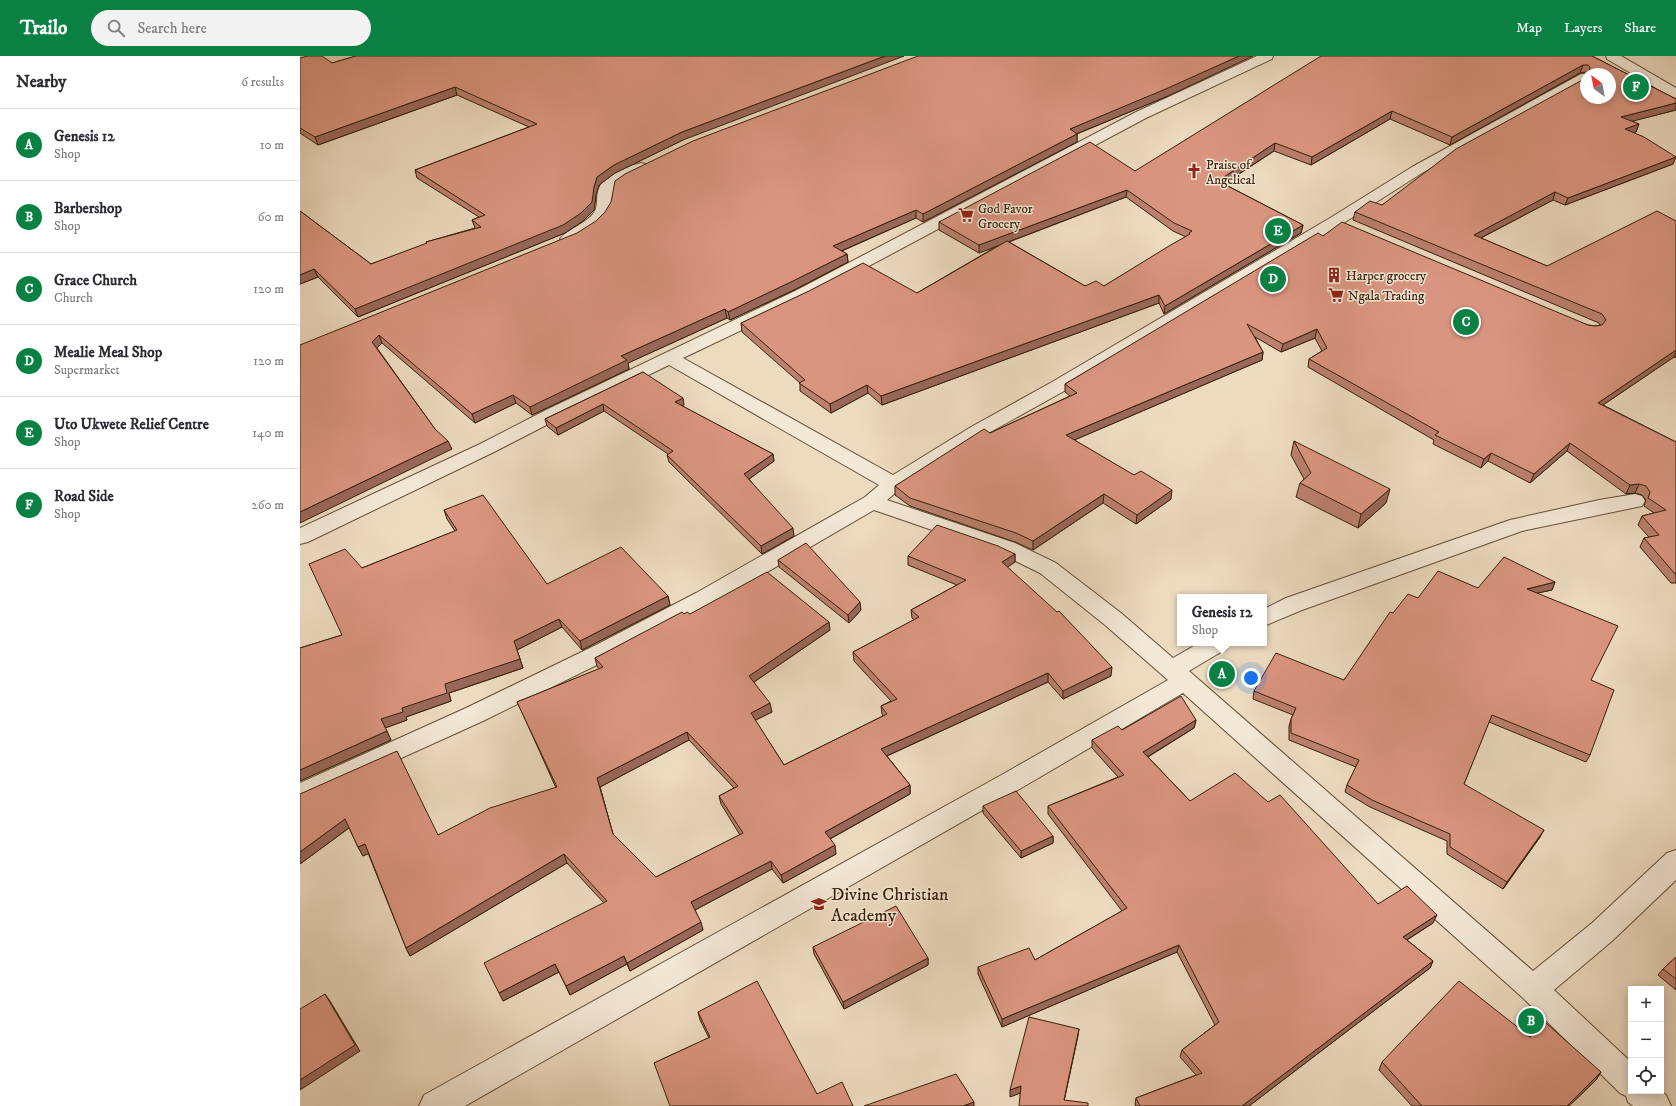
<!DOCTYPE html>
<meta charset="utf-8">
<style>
:root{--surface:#fff;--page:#f2f2f3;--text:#2b2b33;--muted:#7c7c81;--line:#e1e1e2;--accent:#0b8043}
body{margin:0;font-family:"IM FELL DW Pica",serif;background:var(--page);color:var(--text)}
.controls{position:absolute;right:12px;bottom:12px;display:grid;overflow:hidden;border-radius:0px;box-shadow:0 2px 10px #0003}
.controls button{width:36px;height:36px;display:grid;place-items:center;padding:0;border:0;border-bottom:1px solid var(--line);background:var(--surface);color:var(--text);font:20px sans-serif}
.compass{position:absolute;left:1280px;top:12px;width:36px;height:36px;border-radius:50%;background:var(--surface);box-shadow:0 2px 10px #0003;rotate:328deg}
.you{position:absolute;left:951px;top:622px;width:14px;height:14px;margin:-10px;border:3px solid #fff;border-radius:50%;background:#1a73e8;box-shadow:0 0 0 6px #1a73e833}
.badge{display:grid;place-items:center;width:26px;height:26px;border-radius:50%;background:var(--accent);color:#fff;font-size:13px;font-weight:700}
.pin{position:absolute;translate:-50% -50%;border:2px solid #fff;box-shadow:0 1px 4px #0006}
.popup{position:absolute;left:877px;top:538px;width:90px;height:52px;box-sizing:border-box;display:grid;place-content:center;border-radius:0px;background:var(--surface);filter:drop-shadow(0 1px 3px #0005);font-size:13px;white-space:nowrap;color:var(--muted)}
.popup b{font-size:15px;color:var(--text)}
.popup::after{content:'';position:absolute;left:50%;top:100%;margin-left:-8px;border:8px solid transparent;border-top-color:var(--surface)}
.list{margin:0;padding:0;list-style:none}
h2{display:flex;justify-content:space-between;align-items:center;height:52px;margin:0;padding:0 16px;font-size:17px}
h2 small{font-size:13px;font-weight:400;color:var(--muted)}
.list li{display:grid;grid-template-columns:26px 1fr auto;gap:12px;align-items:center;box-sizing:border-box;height:72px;padding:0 16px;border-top:1px solid var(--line)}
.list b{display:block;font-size:15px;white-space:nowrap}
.list p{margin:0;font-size:13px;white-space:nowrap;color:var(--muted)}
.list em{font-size:13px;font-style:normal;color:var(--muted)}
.icon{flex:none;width:22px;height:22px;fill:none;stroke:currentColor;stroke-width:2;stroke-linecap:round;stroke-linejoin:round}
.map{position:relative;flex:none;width:1376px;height:1050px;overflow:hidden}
header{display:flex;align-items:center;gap:24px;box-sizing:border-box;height:56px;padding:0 20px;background:var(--accent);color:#fff}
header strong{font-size:19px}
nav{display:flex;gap:22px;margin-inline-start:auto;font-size:14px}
.search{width:280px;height:36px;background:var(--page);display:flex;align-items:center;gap:10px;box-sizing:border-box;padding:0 14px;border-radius:22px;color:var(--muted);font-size:15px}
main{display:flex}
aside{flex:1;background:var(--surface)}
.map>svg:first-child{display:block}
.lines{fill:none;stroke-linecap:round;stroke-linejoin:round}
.minor-casing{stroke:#644e35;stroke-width:2}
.minor{fill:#f3e8d6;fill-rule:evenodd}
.wall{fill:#bb806e;stroke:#371f07;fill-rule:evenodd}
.shaded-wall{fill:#99685a;stroke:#371f07}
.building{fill:#da9580;stroke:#371f07;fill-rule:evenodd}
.labels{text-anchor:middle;stroke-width:3;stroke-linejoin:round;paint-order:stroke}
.far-poi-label{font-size:13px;fill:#371f07;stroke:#f3e8d6;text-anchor:start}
.near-poi-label{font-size:18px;fill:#371f07;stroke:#f3e8d6;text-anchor:start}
</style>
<header>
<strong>Trailo</strong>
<div class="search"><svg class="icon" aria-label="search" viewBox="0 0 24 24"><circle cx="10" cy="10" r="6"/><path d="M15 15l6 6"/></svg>Search here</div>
<nav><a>Map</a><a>Layers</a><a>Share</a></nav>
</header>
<main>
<aside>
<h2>Nearby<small>6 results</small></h2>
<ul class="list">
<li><span class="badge">A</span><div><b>Genesis 12</b><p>Shop</p></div><em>10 m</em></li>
<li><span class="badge">B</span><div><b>Barbershop</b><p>Shop</p></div><em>60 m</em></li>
<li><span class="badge">C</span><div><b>Grace Church</b><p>Church</p></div><em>120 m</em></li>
<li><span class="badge">D</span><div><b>Mealie Meal Shop</b><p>Supermarket</p></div><em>120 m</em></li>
<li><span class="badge">E</span><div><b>Uto Ukwete Relief Centre</b><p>Shop</p></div><em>140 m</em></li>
<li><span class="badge">F</span><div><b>Road Side</b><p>Shop</p></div><em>260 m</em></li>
</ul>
</aside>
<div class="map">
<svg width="1376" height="1050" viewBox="0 0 1376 1050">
<rect width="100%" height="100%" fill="#eddbc0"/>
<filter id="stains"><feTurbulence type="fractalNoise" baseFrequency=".005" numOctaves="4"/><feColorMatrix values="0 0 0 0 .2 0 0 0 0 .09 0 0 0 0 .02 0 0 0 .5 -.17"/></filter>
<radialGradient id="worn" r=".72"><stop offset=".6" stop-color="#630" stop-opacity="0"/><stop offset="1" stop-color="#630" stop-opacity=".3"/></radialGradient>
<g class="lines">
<defs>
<path id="minor" d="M957,0H973L972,3L846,62L509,242L383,302L593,419L671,371L752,326L1030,162L1112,111L1281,18H1290H1286V26L1122,117L1042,168L766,334L685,379L600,433L587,444L715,487L756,507L821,557L873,602L899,587H930L926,593L889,615L1233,915L1292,867L1367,797L1376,794V824L1312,885L1254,934L1331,1006V1035H1361L1366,1039L1371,1050H1333L1328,1046L1326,1040L1320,1037L1223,942L883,637L723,731L165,1050H119L124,1039L705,717L868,624L805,569L740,517L699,497L574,454L412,548L313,601L183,665L0,748V727L166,652L296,589L396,537L565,441L579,429L369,309L260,362L194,396L8,486L0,488V472L180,388L246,354L497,234L836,56Z
M1306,0H1321L1376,32V42L1371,41L1307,3Z
M341,107L346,108L348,111L346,114L325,125L314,133C312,140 314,148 311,155C305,169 278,190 262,186L260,183C265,175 284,168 292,159C299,152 296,143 298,135C302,120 327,110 341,107Z
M1335,438L1342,440L1345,445L1342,450L1222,475L1002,554L964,570V553L986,542L1210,464L1299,444Z"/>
</defs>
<use href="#minor" class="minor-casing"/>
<use href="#minor" class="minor"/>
</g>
<path class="wall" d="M56,0L383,84L315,117L299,129L296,139L294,154L283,165L265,177L58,261L18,221L0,228V155L71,208L127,188L126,186L175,172L172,164L179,161L117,122L115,114L229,71L157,39L18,89L0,77V2L32,7Z
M1292,0L1376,43V54L1331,65L1339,68L1336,76L1333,77L1373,108L1265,149L1253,144L1181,182L1247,210L1376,165V302L1374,301L1303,349L1376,386V527H1371L1340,491L1344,482L1349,481L1338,469L1342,460L1354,457L1344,450L1346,444L1342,439L1335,437L1326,438L1267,395L1230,427L1188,405L1181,412L1133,388L1134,384L1008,311L1009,303L1022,295L1015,282L981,296L955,281L963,296L962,304L774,384L871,443L836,468L803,447L733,494L715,486L610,450L595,439V430L690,377L770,340L765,336V328L1023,180L1288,269L1295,270L1300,269L1299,267L1053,164L1055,156L1082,149L1310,18H1288L1286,16L1280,17L1150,89L1090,63L1011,109L974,95L924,128L1003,169L1001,177L864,258L859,247L582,349L568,337L531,357L500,335V327L442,276L441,267L617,237L699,189L679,197L639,174V166L835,115ZM826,141L873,175L886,181L804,230H785L709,186Z
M868,40L777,78V86L623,166L616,162L542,195L547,198L548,206L496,233L430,264L427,262L328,307L329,313L232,359L216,347L175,367L82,287L77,292L135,373L152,393L0,289Z
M343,316L384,349L382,350L473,398L474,405L449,423L494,480L462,498L369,406L367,399L368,398L304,355L258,379L247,370L245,363Z
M994,385L1086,447L1058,472L996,441L1000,427L1004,423L991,399Z
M144,454L247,528L368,540L370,549L282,594L262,571L217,594L223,612L149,637L151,645L106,661L107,664L85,672L91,684L0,725V592L42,579L62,512L155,475L147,463Z
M715,498V506L707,511L811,620L763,643L748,626L587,700L610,729V738L530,783L536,798L483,827L472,813L395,854L403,874L330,915L327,908L270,939L259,916L203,945L304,847L267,807L110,900L106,892L68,797L63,800L58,791L49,772L0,808V738L138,779L256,732L221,654L217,646L299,613L297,610L295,602L384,558L530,574L454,626L472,656L455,664L484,709L583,660L582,658L581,650L591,645L554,605L553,596L614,564L612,562L611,554L657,529L608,509V500ZM389,684L434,732L419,740L421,748L440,779L356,821L313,778L300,731Z
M478,504L561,554L549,567L479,511Z
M1255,526L1252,534L1237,537L1291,624L1290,699L1286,706L1189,666L1164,728L1240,781L1203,833L1147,798V785L1070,751L1045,736L1047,729L1056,711L989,684V670L991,663L993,659L953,643L954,635L1044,624L1093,557L1118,542L1178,532Z
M896,664L894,672L848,701L890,745L1078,848L1133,867L1107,884L1133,905L1130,912L949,1050H836L835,1049L836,1042L896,1019L880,1001L882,994L915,969L877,896L702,971L678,918V911L735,904L822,855L748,758V750L818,721L792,692V684L822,674Z
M683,750L753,780V787L721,802L683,757Z
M513,891L628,902V909L544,953L514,898Z
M1376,901V934L1358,919L1363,913Z
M398,956L517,1038L553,1050L354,1007L409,982L400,964Z
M1230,981L1301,1016L1296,1024L1269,1050H1112L1079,1014L1082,1006Z"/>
<path class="shaded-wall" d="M585,0H604L383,84L315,117L299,129L296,139L294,154L283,165L265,177L58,261L55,253L294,131L297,121L314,109L382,76Z
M939,0H953L868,40L769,81L770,73Z
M1283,9L1280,17L1150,89L1152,81Z
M155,31L157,39L18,89L15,81Z
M1376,47V54L1318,69L1321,61Z
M1092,55L1090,63L1011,109L1012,101Z
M1339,68L1336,76L1322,81L1325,73Z
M777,78V86L623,166V158Z
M975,87L974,95L917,132L918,125Z
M1376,101L1373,108L1265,149L1268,142Z
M827,134L826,141L679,197V189Z
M1255,136L1253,144L1171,187L1174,179Z
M616,154V162L534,198L533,190Z
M1003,169L1001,177L864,258L865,250Z
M547,198L548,206L496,233L430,264L428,256Z
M14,213L18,221L0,228V219Z
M859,239V247L582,349L581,340Z
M425,253L427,262L328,307L329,313L232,359L230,351L321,300Z
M1017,273L1015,282L981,296L983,288Z
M79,279L82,287L75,294L72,286Z
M1376,294V296L1374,301L1294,355L1298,347Z
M963,296L962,304L765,388L766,379Z
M567,329L568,337L531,357L530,348Z
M213,339L216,347L175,367L172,358Z
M383,342L384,349L376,353L375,346Z
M303,348L304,355L258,379L256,372Z
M148,385L152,393L0,467V456Z
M1270,387L1267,395L1230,427L1234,418Z
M1191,397L1188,405L1181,412L1184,403Z
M473,398L474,405L445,426L444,418Z
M1339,428L1335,437L1326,438L1330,429Z
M1090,433L1086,447L1058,472L1061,458Z
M872,434L871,443L836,468L837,459Z
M804,438L803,447L733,494V485Z
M493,472L494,480L462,498L461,490Z
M715,498V506L702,515V506Z
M1255,526L1252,534L1224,540L1227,533Z
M368,540L370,549L282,594L280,585Z
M560,546L561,554L549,567L548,559Z
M259,563L262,571L217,594L223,612L149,637L151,645L106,661L107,664L85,672L81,663L145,628L214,585Z
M529,566L530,574L451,628L449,620Z
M812,611L811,620L763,643V635Z
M748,617V626L582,702L581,693Z
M470,647L472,656L452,666L451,657Z
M896,664L894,672L842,704L843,696Z
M87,675L91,684L0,725V714Z
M387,676L389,684L300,731L315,786L297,722Z
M610,729V738L526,785L525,776Z
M45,763L50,771L0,808V796Z
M1244,774L1240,781L1203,833L1207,826Z
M753,780V787L721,802V795Z
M65,788L70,797L63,800L58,791Z
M535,789L536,798L483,827L481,819Z
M264,798L267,807L110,900L106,892Z
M471,805L472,813L393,855L391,846Z
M1137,859L1133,867L1100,888L1103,881Z
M401,866L403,874L330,915L327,907Z
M879,889L877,896L702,971V963Z
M324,900L327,908L270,939L266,930Z
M628,902V909L544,953L543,946Z
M1133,905L1130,912L949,1050H942Z
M255,908L259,916L203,945L199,937Z
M25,938L30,945L60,995L0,1034V1024Z
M779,973L778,980L763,1050L764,1044Z
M1301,1016L1296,1024L1269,1050H1267Z
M721,1030V1037L710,1041V1034Z
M674,1046V1050H663Z"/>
<path class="building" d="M8,0H22L32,7L56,0H585L382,76L314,109L297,121L294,131L292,146L281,157L263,169L55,253L14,213L0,219V155L71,208L127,187L126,186L181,171L172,164L185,159L115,114L237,68L155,31L15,81L0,72V2Z
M618,0H939L868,32L770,73L777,78L623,158L616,154L533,190L547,198L495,224L428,256L425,253L321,300L327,304L230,351L213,339L172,358L79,279L72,286L135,373L148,385L0,456V289L277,177L296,165L305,156L311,146L315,125L325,118L393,85Z
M1021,0H1292L1376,43V47L1321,61L1339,68L1325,73L1344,81L1376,101L1268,142L1255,136L1174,179L1247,210L1357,155L1376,165V294L1298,347L1376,386V519L1344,482L1359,479L1342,460L1366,454L1348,442L1350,436L1346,430L1339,428L1330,429L1270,387L1234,418L1191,397L1184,403L1135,379L1139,376L1009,303L1027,292L1017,273L983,288L947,268L963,296L766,379L834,419L841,415L872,434L837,459L804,438L733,485L716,477L610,442L595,430L684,373L690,377L777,337L765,328L1018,177L1023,180L1042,166L1288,269L1295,270L1302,269L1306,264L1302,258L1055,156L1070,145L1082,149L1156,93L1286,22V42H1310V18H1289L1290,11L1288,9H1283L1152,81L1092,55L1012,101L975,87L918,125L1003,169L865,250L859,239L581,340L567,329L530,348L499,327L505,324L441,267L509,235L563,207L617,237L707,185L785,230L796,225L804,230L869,190L890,178L889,177L892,175L874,167L827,134L679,189L639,166L790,86L835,115Z
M343,316L383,342L375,346L473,398L444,418L493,472L461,490L367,399L373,395L303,348L256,372L245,363Z
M994,385L1090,433L1061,458L1000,427L1011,417Z
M183,439L247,528L321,491L368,540L280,585L259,563L214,585L220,603L145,628L147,637L102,652L103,656L81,663L87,675L0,714V592L42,579L9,508L45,493L62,512L157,474L144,454Z
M637,469L698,490L715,498L702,506L757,556L759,555L812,611L763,635L748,617L581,693L610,729L525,776L535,789L481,819L471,805L391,846L401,866L327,907L324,900L266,930L255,908L199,937L184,907L307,845L264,798L106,892L65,788L58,791L45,763L0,796V738L97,695L138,779L190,752L257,731L217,646L303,611L295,602L382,556L384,558L387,556L390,558L467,516L529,566L449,620L470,647L451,657L484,709L587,658L581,650L597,643L553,596L619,561L611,554L666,524L608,500ZM387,676L438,730L419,740L443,777L356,821L313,778L297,722Z
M506,487L560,546L548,559L478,504Z
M1204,501L1255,526L1227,533L1318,570L1291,624L1314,634L1290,699L1192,659L1164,728L1244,774L1207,826L1150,791V778L1072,744L1047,729L1059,704L991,677V663L996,652L954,635L976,597L1044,624L1090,556L1093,557L1108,538L1118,542L1138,515L1178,532Z
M881,640L896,664L843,696L890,745L935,717L968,746L980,739L1078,848L1107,830L1137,859L1103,881L1133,905L942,1050H840L836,1042L902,1017L882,994L919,966L879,889L702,963L678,911L729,892L735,904L827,852L748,750L824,719L792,684L818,670L822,674Z
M716,735L753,780L721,795L683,750Z
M596,850L628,902L543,946L513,891Z
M1376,901V923L1363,913Z
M457,925L517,1038L542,1026L553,1050H370L354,1007L410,981L398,956Z
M1159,925L1230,981L1246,967L1301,1016L1267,1050H1122L1082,1006Z
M25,938L55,989L0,1024V953Z
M729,961L779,973L764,1044L788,1047V1050H719L721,1030L710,1034Z
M656,1018L674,1046L663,1050H564Z"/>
<defs>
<symbol id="church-bare" viewBox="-9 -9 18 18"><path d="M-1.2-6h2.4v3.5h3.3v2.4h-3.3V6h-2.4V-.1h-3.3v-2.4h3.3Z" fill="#8f2418" stroke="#f3e8d6" stroke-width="2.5" paint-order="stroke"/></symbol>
<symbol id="supermarket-bare" viewBox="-9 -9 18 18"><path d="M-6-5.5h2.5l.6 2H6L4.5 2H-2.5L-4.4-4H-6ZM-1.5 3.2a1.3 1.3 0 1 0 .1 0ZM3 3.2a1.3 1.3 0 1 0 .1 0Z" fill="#8f2418" stroke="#f3e8d6" stroke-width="2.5" paint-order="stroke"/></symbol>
<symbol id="building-bare" viewBox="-9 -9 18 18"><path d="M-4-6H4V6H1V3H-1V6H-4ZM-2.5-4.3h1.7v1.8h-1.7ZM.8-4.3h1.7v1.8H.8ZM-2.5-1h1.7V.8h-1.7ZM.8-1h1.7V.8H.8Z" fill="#8f2418" stroke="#f3e8d6" stroke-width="2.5" paint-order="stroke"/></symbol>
<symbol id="school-bare" viewBox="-9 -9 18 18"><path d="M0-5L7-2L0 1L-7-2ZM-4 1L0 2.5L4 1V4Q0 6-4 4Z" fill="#8f2418" stroke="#f3e8d6" stroke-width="2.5" paint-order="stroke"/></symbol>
</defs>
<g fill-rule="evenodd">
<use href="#church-bare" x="883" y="104" width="22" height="22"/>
<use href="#supermarket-bare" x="655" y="148" width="22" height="22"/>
<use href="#building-bare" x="1023" y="208" width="22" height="22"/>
<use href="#supermarket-bare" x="1025" y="228" width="22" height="22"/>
<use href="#school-bare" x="508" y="837" width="22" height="22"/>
</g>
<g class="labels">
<g class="far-poi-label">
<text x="906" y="113">Praise of<tspan x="906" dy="15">Angelical</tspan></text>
<text x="678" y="157">God Favor<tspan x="678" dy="15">Grocery</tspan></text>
<text x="1046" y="224">Harper grocery</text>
<text x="1048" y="244">Ngala Trading</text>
</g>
<g class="near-poi-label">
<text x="531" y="844">Divine Christian<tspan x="531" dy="21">Academy</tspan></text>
</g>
</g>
<rect width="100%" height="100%" filter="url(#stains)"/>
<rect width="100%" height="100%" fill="url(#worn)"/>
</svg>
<div class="controls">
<button>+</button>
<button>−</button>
<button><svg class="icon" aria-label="locate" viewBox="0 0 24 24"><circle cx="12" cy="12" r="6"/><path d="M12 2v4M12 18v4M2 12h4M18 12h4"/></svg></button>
</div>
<svg class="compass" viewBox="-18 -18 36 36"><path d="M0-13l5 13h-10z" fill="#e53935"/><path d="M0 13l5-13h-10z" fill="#7c7c81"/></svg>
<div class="you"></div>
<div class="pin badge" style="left:922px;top:618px">A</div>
<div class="popup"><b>Genesis 12</b>Shop</div>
<div class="pin badge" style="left:1231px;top:965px">B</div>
<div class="pin badge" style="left:1166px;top:266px">C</div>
<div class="pin badge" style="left:973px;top:223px">D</div>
<div class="pin badge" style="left:978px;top:175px">E</div>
<div class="pin badge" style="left:1336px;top:31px">F</div>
</div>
</main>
